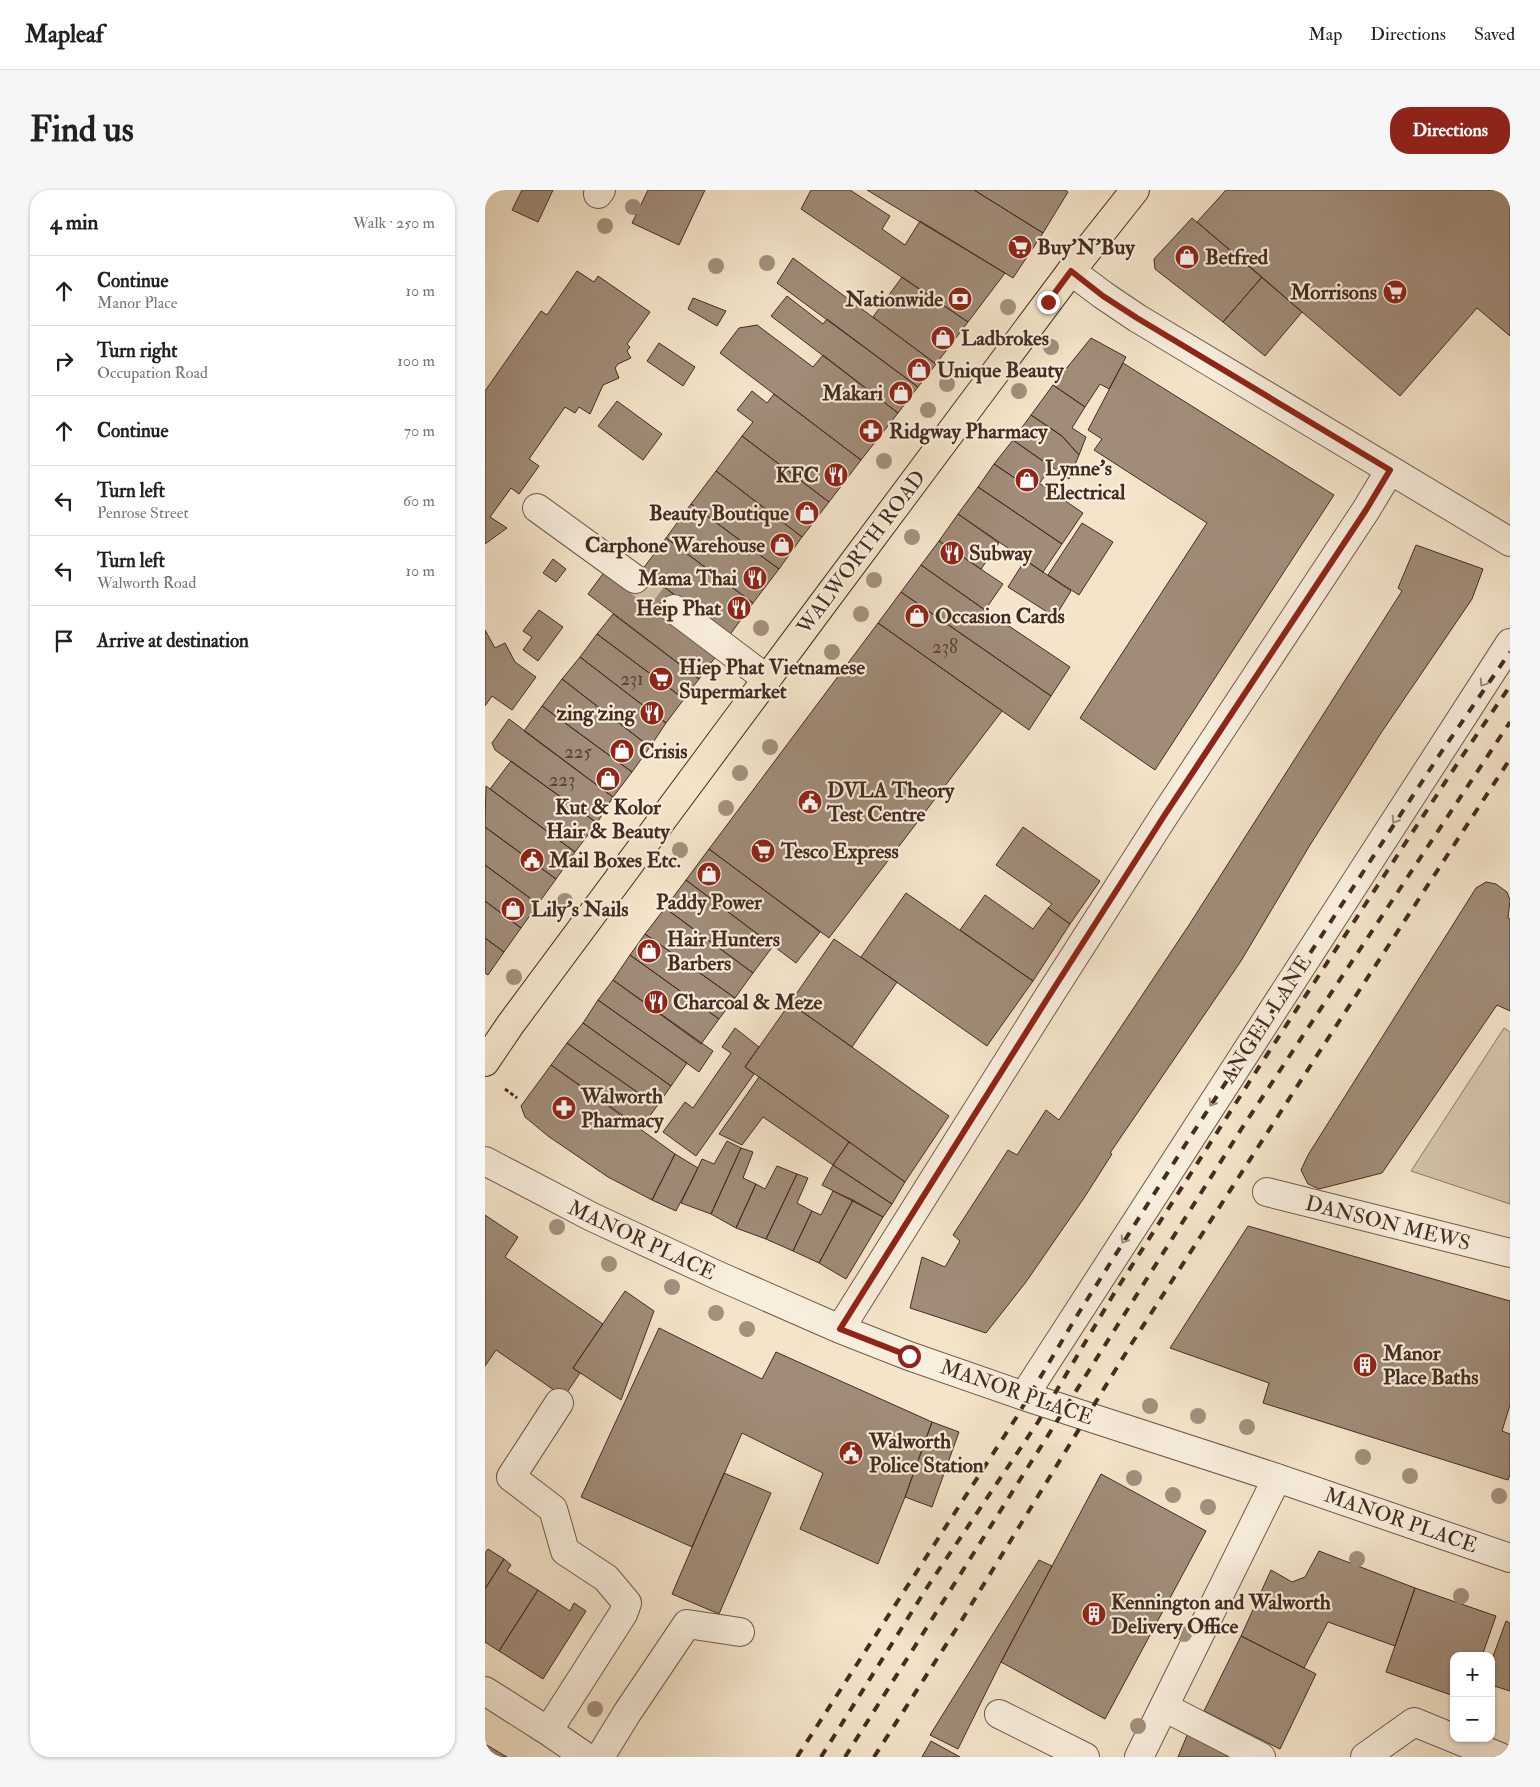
<!DOCTYPE html>
<meta charset="utf-8">
<style>
:root{--surface:#fff;--page:#f6f6f6;--text:#202124;--muted:#757577;--line:#e0e0e0;--accent:#8f2418}
body{margin:0;font-family:"IM FELL Double Pica",serif;background:var(--page);color:var(--text)}
.controls{position:absolute;right:15px;bottom:15px;display:grid;overflow:hidden;border-radius:10px;box-shadow:0 1px 4px #0004}
.controls button{width:45px;height:45px;display:grid;place-items:center;padding:0;border:0;border-bottom:1px solid var(--line);background:var(--surface);color:var(--text);font:25px sans-serif}
.stop{position:absolute;width:15px;height:15px;margin:-11px;border:4px solid #8f2418;border-radius:50%;background:#fff}
.stop.end{background:#8f2418;border-color:#fff;box-shadow:0 1px 5px #0008}
.list{margin:0;padding:0;list-style:none}
h2{display:flex;justify-content:space-between;align-items:center;height:65px;margin:0;padding:0 20px;font-size:21px}
h2 small{font-size:16px;font-weight:400;color:var(--muted)}
.list li{display:grid;grid-template-columns:32px 1fr auto;gap:15px;align-items:center;box-sizing:border-box;height:70px;padding:0 20px;border-top:1px solid var(--line)}
.list b{display:block;font-size:19px;white-space:nowrap}
.list p{margin:0;font-size:16px;white-space:nowrap;color:var(--muted)}
.list em{font-size:16px;font-style:normal;color:var(--muted)}
.icon{flex:none;width:28px;height:28px;fill:none;stroke:currentColor;stroke-width:2;stroke-linecap:round;stroke-linejoin:round}
.map{position:relative;flex:none;width:1025px;height:1567px;overflow:hidden;border-radius:20px}
header{display:flex;align-items:center;gap:30px;box-sizing:border-box;height:70px;padding:0 25px;background:var(--surface);border-bottom:1px solid var(--line)}
header strong{font-size:24px}
nav{display:flex;gap:28px;margin-inline-start:auto;font-size:18px}
.intro{display:flex;align-items:center;justify-content:space-between;box-sizing:border-box;height:120px;padding:0 30px}
h1{margin:0;font-size:35px}
.button{padding:12px 22px;border-radius:20px;background:var(--accent);color:#fff;font-size:18px;font-weight:700}
main{display:flex;gap:30px;padding:0 30px}
aside{flex:1;background:var(--surface);border-radius:20px;box-shadow:0 1px 4px #0004}
.map>svg:first-child{display:block}
.green{fill:#d6c6ad;stroke:#8d7968}
.building{fill:#a08c79;stroke:#442c22}
.lines{fill:none;stroke-linecap:round;stroke-linejoin:round}
.minor-tunnel{stroke:#d1c0a8;stroke-width:28;stroke-dasharray:28 14;stroke-linecap:butt}
.minor-casing{stroke:#705a4c;stroke-width:30}
.major-casing{stroke:#442c22;stroke-width:30}
.path{stroke:#442c22;stroke-width:3;stroke-dasharray:4 2.5;stroke-linecap:butt}
.minor{stroke:#f8eedd;stroke-width:28}
.major{stroke:#f4e5ca;stroke-width:28}
.rail{stroke:#442c22;stroke-width:4;stroke-dasharray:9 9;stroke-linecap:butt}
.tree{fill:#a3907d}
.oneway{stroke:#9e8d80}
.route{stroke:#8f2418;stroke-width:6}
.labels{text-anchor:middle;stroke-width:4.5;stroke-linejoin:round;paint-order:stroke}
.number-label{font-size:19px;fill:#5b4438}
.poi-label{font-size:21px;font-weight:bold;fill:#442c22;stroke:#f8eedd;text-anchor:start}
.street-label{font-size:21px;fill:#442c22;stroke:#f8eedd}
</style>
<header>
<strong>Mapleaf</strong>
<nav><a>Map</a><a>Directions</a><a>Saved</a></nav>
</header>
<div class="intro"><h1>Find us</h1><a class="button">Directions</a></div>
<main>
<aside>
<h2>4 min<small>Walk · 250 m</small></h2>
<ul class="list">
<li><svg class="icon" aria-label="ahead" viewBox="0 0 24 24"><path d="M12 20V5M6 11l6-6 6 6"/></svg><div><b>Continue</b><p>Manor Place</p></div><em>10 m</em></li>
<li><svg class="icon" aria-label="right" viewBox="0 0 24 24"><path d="M7 20v-9h11M14 6l5 5-5 5"/></svg><div><b>Turn right</b><p>Occupation Road</p></div><em>100 m</em></li>
<li><svg class="icon" aria-label="ahead" viewBox="0 0 24 24"><path d="M12 20V5M6 11l6-6 6 6"/></svg><div><b>Continue</b></div><em>70 m</em></li>
<li><svg class="icon" aria-label="left" viewBox="0 0 24 24"><path d="M17 20v-9H6M10 6l-5 5 5 5"/></svg><div><b>Turn left</b><p>Penrose Street</p></div><em>60 m</em></li>
<li><svg class="icon" aria-label="left" viewBox="0 0 24 24"><path d="M17 20v-9H6M10 6l-5 5 5 5"/></svg><div><b>Turn left</b><p>Walworth Road</p></div><em>10 m</em></li>
<li><svg class="icon" aria-label="arrive" viewBox="0 0 24 24"><path d="M6 21V4h12l-3 4 3 4H6"/></svg><div><b>Arrive at destination</b></div></li>
</ul>
</aside>
<div class="map">
<svg width="1025" height="1567" viewBox="0 0 1025 1567">
<rect width="100%" height="100%" fill="#f4e5ca"/>
<filter id="stains"><feTurbulence type="fractalNoise" baseFrequency=".004" numOctaves="4"/><feColorMatrix values="0 0 0 0 .2 0 0 0 0 .09 0 0 0 0 .02 0 0 0 .5 -.17"/></filter>
<radialGradient id="worn" r=".72"><stop offset=".6" stop-color="#630" stop-opacity="0"/><stop offset="1" stop-color="#630" stop-opacity=".3"/></radialGradient>
<path class="green" d="M1019,838L1025,842V1014L926,981Z"/>
<path class="building" d="M37,0H68L53,32L27,20Z
M163,0H220L194,55L147,33Z
M326,0H365L405,26L397,39L420,55L435,31L520,83L483,132L316,19Z
M382,0H489L558,43L528,88Z
M489,0H580L583,2L558,43Z
M741,0H1025V146L992,118L915,206L712,32Z
M707,28L777,87L738,132L670,79L669,69Z
M308,68L451,174L433,197L292,93Z
M92,81L109,92L113,86L165,122L142,154L145,157L142,161L146,168L133,174L130,178L134,188L118,195L105,224L94,217L90,223L80,217L44,269L54,276L34,304L26,298L5,327L22,338L0,354V201L56,121L62,125Z
M417,87L483,132L451,174L388,127Z
M777,87L817,122L780,166L738,132Z
M302,106L338,134L342,129L433,197L413,223L286,126Z
M208,108L241,121L232,136L203,119Z
M272,135L328,177L338,165L413,223L376,270L235,163L254,138Z
M606,148L641,167L624,199L615,194L600,217L568,195Z
M174,153L210,177L198,196L162,171Z
M638,173L849,305L670,580L595,528L722,333L609,260L617,249L603,240Z
M568,195L600,217L587,238L601,247L594,265L577,246L546,225Z
M267,201L282,213L289,204L376,270L344,312L257,246L268,232L252,220Z
M132,211L177,244L158,270L113,236Z
M546,225L577,246L594,265L584,289L528,250Z
M257,246L344,312L317,347L231,281Z
M528,250L566,277L549,301L509,274Z
M509,274L549,301L554,293L598,323L577,354L493,297Z
M231,281L317,347L294,379L206,314Z
M493,297L577,354L558,382L473,324Z
M206,314L294,379L268,413L181,348Z
M473,324L514,353L496,379L454,351Z
M597,333L628,352L594,405L563,385Z
M181,348L268,413L244,446L157,380Z
M454,351L518,394L500,420L436,375Z
M931,355L998,379L987,409L896,543L825,655L756,771L625,963L627,964L599,1008L541,1092L501,1143L425,1118L437,1067L460,1077L475,1051L468,1045L523,960L532,965L561,920L574,930L704,735L917,401L913,398Z
M68,369L81,379L71,392L58,383Z
M540,370L586,401L570,427L523,397Z
M436,375L500,420L585,477L566,506L416,402Z
M157,380L196,410L182,428L143,398Z
M120,381L232,465L214,489L103,404Z
M416,402L566,506L544,540L393,433Z
M54,420L78,437L53,471L38,460L47,447L38,441Z
M128,424L214,489L199,509L112,444Z
M393,433L517,521L344,748L224,659Z
M0,440L10,458L20,453L30,472L51,487L27,520L7,506L0,516Z
M112,444L199,509L181,533L95,467Z
M95,467L181,533L165,557L77,489Z
M77,489L165,557L147,582L57,516Z
M57,516L147,582L128,607L39,541Z
M24,529L128,607L112,633L10,560L7,553Z
M26,571L112,633L90,662L5,599Z
M1,596L90,662L71,689L0,637Z
M0,637L71,689L53,714L0,675Z
M538,637L615,691L585,734L563,718L567,714L511,675Z
M224,659L335,742L311,773L201,690Z
M0,675L53,714L36,738L0,711Z
M201,690L288,756L268,783L180,718Z
M1001,692L1011,694L1022,702L1025,710L1023,728L1025,729V821L1012,815L897,983L834,999L823,994L816,980L823,965L991,698Z
M421,703L548,791L502,856L376,767Z
M500,705L548,739L563,718L585,734L548,791L475,740Z
M0,711L36,738L19,762L0,748Z
M180,718L268,783L250,808L160,744Z
M160,744L250,808L234,829L145,765Z
M0,748L19,762L3,785L0,783Z
M349,749L412,792L367,857L305,813Z
M145,765L234,829L216,854L128,790Z
M128,790L228,861L214,882L113,810Z
M113,810L202,873L186,896L98,833Z
M305,813L464,926L420,992L260,877Z
M98,833L186,896L172,916L82,853Z
M250,838L274,857L260,877L269,884L211,966L178,942L200,912L208,918L246,863L237,857Z
M82,853L172,916L156,938L66,875Z
M66,875L190,964L167,1010L123,987L63,946L40,927L36,916Z
M274,887L364,952L348,975L278,927L257,955L234,944Z
M242,951L256,958L226,1024L196,1013L217,969L229,974Z
M364,952L420,992L407,1014L348,975Z
M256,958L268,962L258,988L271,994L251,1038L226,1024Z
M190,964L213,978L191,1021L167,1010Z
M348,975L407,1014L398,1027L337,995Z
M292,976L312,984L281,1049L251,1038L271,994L280,999Z
M312,984L323,988L312,1013L327,1021L308,1061L281,1049Z
M348,1001L368,1010L334,1073L308,1061L327,1021L336,1025Z
M368,1010L398,1027L361,1089L334,1073Z
M0,1025L33,1047L20,1067L118,1134L88,1178L95,1183L79,1207L11,1160L0,1176Z
M763,1036L1025,1111V1215L1017,1241L1025,1244V1284L1023,1290L778,1213L784,1193L685,1158Z
M140,1101L169,1121L136,1210L88,1178Z
M174,1138L277,1189L291,1162L447,1232L420,1307L393,1374L315,1339L338,1283L257,1243L207,1357L96,1307Z
M447,1232L474,1242L447,1317L420,1307Z
M239,1283L286,1303L234,1424L187,1404Z
M616,1284L721,1341L620,1529L516,1472Z
M3,1359L19,1369L0,1399V1363Z
M834,1361L930,1398L910,1456L843,1432L819,1478L756,1446L786,1380L807,1392L820,1387Z
M19,1369L26,1375L22,1381L53,1400L14,1461L0,1452V1399Z
M554,1370L567,1376L516,1472L473,1559L445,1545Z
M930,1398L1011,1426L997,1466H969V1506L901,1482Z
M53,1400L85,1421L89,1413L101,1421L58,1489L14,1461Z
M1021,1431L1025,1433V1501L1006,1495V1472Z
M756,1446L831,1484L795,1559L719,1521Z
M703,1543L744,1567H693Z
M446,1551L475,1567H437Z
M0,1554L22,1567H0Z"/>
<g class="lines">
<path class="minor-tunnel" d="M150,389L189,419"/>
<defs>
<path id="minor" d="M113,4L116,0
M586,81L618,105L652,128L1025,352
M52,318L150,389
M189,419L282,489
M0,971L107,1027L234,1086L355,1139L424,1166L539,1206L792,1288L1025,1368
M782,1002L1025,1063
M355,1139L564,806L679,626L881,320L905,280
M539,1206L1025,453
M0,1501L63,1541L101,1567
M679,1517L776,1567
M514,1524L600,1567
M63,1541L138,1424L142,1413L121,1388L80,1361L68,1319L26,1287L74,1213
M115,1567L142,1523L202,1434L255,1442
M654,1567L792,1288
M880,1567L929,1532L1015,1567"/>
<path id="major" d="M0,872L25,835L339,412L586,81L650,0"/>
</defs>
<use href="#minor" class="minor-casing"/>
<use href="#major" class="major-casing"/>
<path class="path" d="M20,899L32,908"/>
<use href="#minor" class="minor"/>
<use href="#major" class="major"/>
<path class="rail" d="M312,1567L531,1228L593,1124L702,952L957,561L1025,462
M336,1567L443,1396L553,1232L630,1102L772,880L978,565L1025,496
M360,1567L757,938L1025,532
M389,1567L475,1433L647,1153L840,853L1025,569"/>
</g>
<g class="tree">
<circle cx="148" cy="17" r="8"/>
<circle cx="120" cy="36" r="8"/>
<circle cx="282" cy="73" r="8"/>
<circle cx="231" cy="76" r="8"/>
<circle cx="523" cy="117" r="8"/>
<circle cx="566" cy="157" r="8"/>
<circle cx="462" cy="194" r="8"/>
<circle cx="534" cy="201" r="8"/>
<circle cx="443" cy="220" r="8"/>
<circle cx="399" cy="271" r="8"/>
<circle cx="427" cy="347" r="8"/>
<circle cx="389" cy="390" r="8"/>
<circle cx="376" cy="424" r="8"/>
<circle cx="276" cy="438" r="8"/>
<circle cx="347" cy="462" r="8"/>
<circle cx="285" cy="557" r="8"/>
<circle cx="255" cy="583" r="8"/>
<circle cx="241" cy="618" r="8"/>
<circle cx="195" cy="660" r="8"/>
<circle cx="80" cy="711" r="8"/>
<circle cx="29" cy="787" r="8"/>
<circle cx="72" cy="1037" r="8"/>
<circle cx="124" cy="1074" r="8"/>
<circle cx="187" cy="1097" r="8"/>
<circle cx="231" cy="1123" r="8"/>
<circle cx="262" cy="1139" r="8"/>
<circle cx="665" cy="1216" r="8"/>
<circle cx="713" cy="1226" r="8"/>
<circle cx="762" cy="1237" r="8"/>
<circle cx="878" cy="1267" r="8"/>
<circle cx="925" cy="1286" r="8"/>
<circle cx="649" cy="1288" r="8"/>
<circle cx="688" cy="1305" r="8"/>
<circle cx="1014" cy="1306" r="8"/>
<circle cx="723" cy="1317" r="8"/>
<circle cx="872" cy="1369" r="8"/>
<circle cx="976" cy="1406" r="8"/>
<circle cx="699" cy="1444" r="8"/>
<circle cx="110" cy="1519" r="8"/>
<circle cx="653" cy="1536" r="8"/>
</g>
<defs><path id="oneway-chevron" d="M-2-3.5L2.5 0L-2 3.5" fill="none" stroke-width="1.6" stroke-linecap="round" stroke-linejoin="round" transform="scale(1.25)"/></defs>
<g class="oneway">
<use href="#oneway-chevron" transform="translate(998 493) rotate(124)"/>
<use href="#oneway-chevron" transform="translate(910 630) rotate(123)"/>
<use href="#oneway-chevron" transform="translate(727 913) rotate(123)"/>
<use href="#oneway-chevron" transform="translate(639 1050) rotate(123)"/>
</g>
<g class="lines">
<path class="route" d="M424,1166L355,1139L564,806L679,626L881,320L905,280L652,128L618,106L586,81L563,112"/>
</g>
<defs>
<symbol id="supermarket-disc" viewBox="-11 -11 22 22"><circle r="9.5" fill="#8f2418" stroke="#f8eedd"/><path d="M-6-5.5h2.5l.6 2H6L4.5 2H-2.5L-4.4-4H-6ZM-1.5 3.2a1.3 1.3 0 1 0 .1 0ZM3 3.2a1.3 1.3 0 1 0 .1 0Z" fill="#fff"/></symbol>
<symbol id="shop-disc" viewBox="-11 -11 22 22"><circle r="9.5" fill="#8f2418" stroke="#f8eedd"/><path d="M-5-2.5h2.3a2.7 3.5 0 0 1 5.4 0H5L5.5 6h-11ZM-1.5-2.5h3a1.5 2.3 0 0 0-3 0Z" fill="#fff"/></symbol>
<symbol id="bank-disc" viewBox="-11 -11 22 22"><circle r="9.5" fill="#8f2418" stroke="#f8eedd"/><path d="M-6-4H6V4H-6ZM0-2.3a2.3 2.3 0 1 0 0 4.6a2.3 2.3 0 1 0 0-4.6Z" fill="#fff"/></symbol>
<symbol id="pharmacy-disc" viewBox="-11 -11 22 22"><circle r="9.5" fill="#8f2418" stroke="#f8eedd"/><path d="M-2-6h4v4h4v4h-4v4h-4v-4h-4v-4h4Z" fill="#fff"/></symbol>
<symbol id="restaurant-disc" viewBox="-11 -11 22 22"><circle r="9.5" fill="#8f2418" stroke="#f8eedd"/><path d="M-5-6h1v4h1v-4h1v4h1v-4h1v5L-1.5 .5V6h-2V.5L-5-1ZM5-6V6H3V1.5H1.5Q1.5-4 5-6Z" fill="#fff"/></symbol>
<symbol id="civic-disc" viewBox="-11 -11 22 22"><circle r="9.5" fill="#8f2418" stroke="#f8eedd"/><path d="M-.6-6.5H3V-4.5H.6V-3L4-1V1h2V6H-6V1h2V-1L-.6-3ZM-1.2 2.5V6h2.4V2.5Z" fill="#fff"/></symbol>
<symbol id="building-disc" viewBox="-11 -11 22 22"><circle r="9.5" fill="#8f2418" stroke="#f8eedd"/><path d="M-4-6H4V6H1V3H-1V6H-4ZM-2.5-4.3h1.7v1.8h-1.7ZM.8-4.3h1.7v1.8H.8ZM-2.5-1h1.7V.8h-1.7ZM.8-1h1.7V.8H.8Z" fill="#fff"/></symbol>
</defs>
<g fill-rule="evenodd">
<use href="#supermarket-disc" x="521" y="43" width="28" height="28"/>
<use href="#shop-disc" x="688" y="53" width="28" height="28"/>
<use href="#supermarket-disc" x="896" y="88" width="28" height="28"/>
<use href="#bank-disc" x="461" y="95" width="28" height="28"/>
<use href="#shop-disc" x="444" y="134" width="28" height="28"/>
<use href="#shop-disc" x="420" y="166" width="28" height="28"/>
<use href="#shop-disc" x="402" y="189" width="28" height="28"/>
<use href="#pharmacy-disc" x="372" y="227" width="28" height="28"/>
<use href="#restaurant-disc" x="337" y="271" width="28" height="28"/>
<use href="#shop-disc" x="528" y="276" width="28" height="28"/>
<use href="#shop-disc" x="308" y="309" width="28" height="28"/>
<use href="#shop-disc" x="283" y="341" width="28" height="28"/>
<use href="#restaurant-disc" x="453" y="349" width="28" height="28"/>
<use href="#restaurant-disc" x="256" y="374" width="28" height="28"/>
<use href="#restaurant-disc" x="240" y="404" width="28" height="28"/>
<use href="#shop-disc" x="418" y="412" width="28" height="28"/>
<use href="#supermarket-disc" x="162" y="475" width="28" height="28"/>
<use href="#restaurant-disc" x="153" y="509" width="28" height="28"/>
<use href="#shop-disc" x="123" y="547" width="28" height="28"/>
<use href="#shop-disc" x="109" y="575" width="28" height="28"/>
<use href="#civic-disc" x="311" y="598" width="28" height="28"/>
<use href="#supermarket-disc" x="264" y="647" width="28" height="28"/>
<use href="#civic-disc" x="33" y="656" width="28" height="28"/>
<use href="#shop-disc" x="210" y="670" width="28" height="28"/>
<use href="#shop-disc" x="14" y="705" width="28" height="28"/>
<use href="#shop-disc" x="150" y="747" width="28" height="28"/>
<use href="#restaurant-disc" x="157" y="798" width="28" height="28"/>
<use href="#pharmacy-disc" x="65" y="904" width="28" height="28"/>
<use href="#building-disc" x="866" y="1161" width="28" height="28"/>
<use href="#civic-disc" x="352" y="1249" width="28" height="28"/>
<use href="#building-disc" x="595" y="1410" width="28" height="28"/>
</g>
<g class="labels">
<g class="number-label">
<text x="460" y="463">238</text>
<text x="147" y="495">231</text>
<text x="93" y="568">225</text>
<text x="77" y="596">223</text>
</g>
<g class="poi-label">
<text x="552" y="64">Buy'N'Buy</text>
<text x="720" y="74">Betfred</text>
<text x="892" y="109" text-anchor="end">Morrisons</text>
<text x="458" y="116" text-anchor="end">Nationwide</text>
<text x="476" y="155">Ladbrokes</text>
<text x="452" y="187">Unique Beauty</text>
<text x="398" y="210" text-anchor="end">Makari</text>
<text x="404" y="248">Ridgway Pharmacy</text>
<text x="560" y="285">Lynne's<tspan x="560" dy="24">Electrical</tspan></text>
<text x="334" y="292" text-anchor="end">KFC</text>
<text x="304" y="330" text-anchor="end">Beauty Boutique</text>
<text x="280" y="362" text-anchor="end">Carphone Warehouse</text>
<text x="484" y="370">Subway</text>
<text x="252" y="395" text-anchor="end">Mama Thai</text>
<text x="236" y="425" text-anchor="end">Heip Phat</text>
<text x="450" y="433">Occasion Cards</text>
<text x="194" y="484">Hiep Phat Vietnamese<tspan x="194" dy="24">Supermarket</tspan></text>
<text x="150" y="530" text-anchor="end">zing zing</text>
<text x="154" y="568">Crisis</text>
<text x="342" y="607">DVLA Theory<tspan x="342" dy="24">Test Centre</tspan></text>
<text x="123" y="624" text-anchor="middle">Kut &amp; Kolor<tspan x="123" dy="24">Hair &amp; Beauty</tspan></text>
<text x="296" y="668">Tesco Express</text>
<text x="64" y="677">Mail Boxes Etc.</text>
<text x="224" y="719" text-anchor="middle">Paddy Power</text>
<text x="46" y="726">Lily's Nails</text>
<text x="182" y="756">Hair Hunters<tspan x="182" dy="24">Barbers</tspan></text>
<text x="188" y="819">Charcoal &amp; Meze</text>
<text x="96" y="913">Walworth<tspan x="96" dy="24">Pharmacy</tspan></text>
<text x="898" y="1170">Manor<tspan x="898" dy="24">Place Baths</tspan></text>
<text x="384" y="1258">Walworth<tspan x="384" dy="24">Police Station</tspan></text>
<text x="626" y="1419">Kennington and Walworth<tspan x="626" dy="24">Delivery Office</tspan></text>
</g>
<g class="street-label">
<text transform="translate(376 362) rotate(-53)" y="7">WALWORTH ROAD</text>
<text transform="translate(781 829) rotate(-57)" y="7">ANGEL LANE</text>
<text transform="translate(903 1033) rotate(14)" y="7">DANSON MEWS</text>
<text transform="translate(157 1050) rotate(25)" y="7">MANOR PLACE</text>
<text transform="translate(532 1202) rotate(19)" y="7">MANOR PLACE</text>
<text transform="translate(916 1330) rotate(19)" y="7">MANOR PLACE</text>
</g>
</g>
<rect width="100%" height="100%" filter="url(#stains)"/>
<rect width="100%" height="100%" fill="url(#worn)"/>
</svg>
<div class="controls">
<button>+</button>
<button>−</button>
</div>
<div class="stop" style="left:424px;top:1166px"></div>
<div class="stop end" style="left:563px;top:112px"></div>
</div>
</main>
